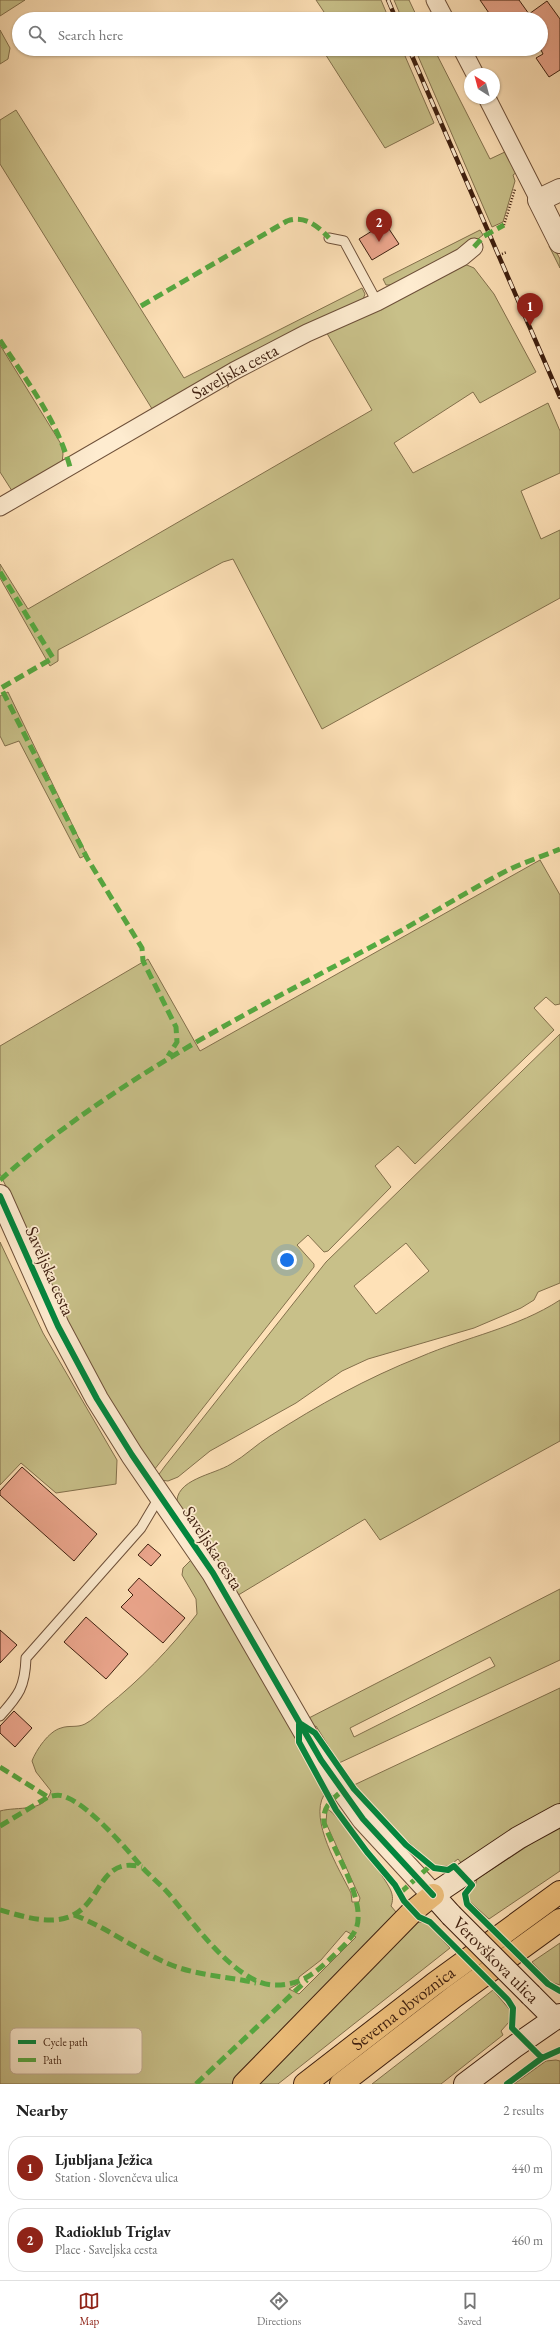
<!DOCTYPE html>
<meta charset="utf-8">
<style>
:root{--surface:#fff;--page:#f6f6f6;--text:#222;--muted:#767676;--line:#e0e0e0;--accent:#8f2418}
body{margin:0;font-family:"EB Garamond",serif;background:var(--page);color:var(--text)}
.compass{position:absolute;left:464px;top:68px;width:36px;height:36px;border-radius:50%;background:var(--surface);box-shadow:0 1px 3px #0004;rotate:324deg}
.you{position:absolute;left:287px;top:1260px;width:14px;height:14px;margin:-10px;border:3px solid #fff;border-radius:50%;background:#1a73e8;box-shadow:0 0 0 6px #1a73e833}
.badge{display:grid;place-items:center;width:26px;height:26px;border-radius:50%;background:var(--accent);color:#fff;font-size:13px;font-weight:700}
.pin{position:absolute;translate:-50% -33px;filter:drop-shadow(0 1px 2px #0008)}
.pin::after{content:'';position:absolute;top:21px;width:14px;height:12px;background:inherit;clip-path:polygon(0 0,100% 0,50% 100%)}
.list{margin:0;padding:0;list-style:none}
h2{display:flex;justify-content:space-between;align-items:center;height:52px;margin:0;padding:0 16px;font-size:17px}
h2 small{font-size:13px;font-weight:400;color:var(--muted)}
.list li{display:grid;grid-template-columns:26px 1fr auto;gap:12px;align-items:center;box-sizing:border-box;height:64px;margin:0 8px 8px;padding:0 8px;border:1px solid var(--line);border-radius:16px}
.list b{display:block;font-size:15px;white-space:nowrap}
.list p{margin:0;font-size:13px;white-space:nowrap;color:var(--muted)}
.list em{font-size:13px;font-style:normal;color:var(--muted)}
.icon{flex:none;width:22px;height:22px;fill:none;stroke:currentColor;stroke-width:2;stroke-linecap:round;stroke-linejoin:round}
.map{position:relative;flex:none;width:560px;height:2084px;overflow:hidden}
.search{position:absolute;background:var(--surface);box-shadow:0 1px 3px #0004;left:12px;right:12px;top:12px;height:44px;display:flex;align-items:center;gap:10px;box-sizing:border-box;padding:0 14px;border-radius:22px;color:var(--muted);font-size:15px}
.sheet{height:196px;background:var(--surface)}
nav{display:flex;justify-content:space-around;align-items:center;box-sizing:border-box;height:56px;border-top:1px solid var(--line);background:var(--surface);font-size:11px;color:var(--muted)}
nav a{display:grid;justify-items:center;gap:2px}
nav .on{color:var(--accent)}
.map>svg:first-child{display:block}
.green{fill:#c8c089;stroke:#83704c;fill-rule:evenodd}
.building{fill:#eca68d;stroke:#3e1f0f}
.lines{fill:none;stroke-linecap:round;stroke-linejoin:round}
.service-casing{stroke:#6e5039;stroke-width:11}
.minor-casing{stroke:#6e5039;stroke-width:19}
.tertiary-casing{stroke:#6e5039;stroke-width:24}
.secondary-casing{stroke:#3e1f0f;stroke-width:24}
.trunk-casing{stroke:#3e1f0f;stroke-width:24}
.path{stroke:#3e1f0f;stroke-width:2.5;stroke-dasharray:1 2;stroke-linecap:butt}
.service{stroke:#feecd0;stroke-width:9}
.minor{stroke:#feecd0;stroke-width:17}
.tertiary{stroke:#feecd0;stroke-width:22}
.secondary{stroke:#feecd0;stroke-width:22}
.trunk{stroke:#efc07c;stroke-width:22}
.rail-casing{stroke:#3e1f0f;stroke-width:4.5}
.rail{stroke:#feecd0;stroke-width:3;stroke-dasharray:9;stroke-linecap:butt}
.secondary-bridge-casing{stroke:#3e1f0f;stroke-width:24;stroke-linecap:butt}
.secondary-bridge{stroke:#feecd0;stroke-width:22}
.quiet{stroke:#55aa41;stroke-width:5;stroke-dasharray:10 5;stroke-linecap:butt}
.cycleway-casing{stroke:#feecd0;stroke-width:8}
.cycleway{stroke:#00873e;stroke-width:6}
.labels{text-anchor:middle;stroke-width:3.5;stroke-linejoin:round;paint-order:stroke}
.street-label{font-size:18px;fill:#3e1f0f;stroke:#feecd0}
.key{fill:#feecd0;stroke:#c4ae96;stroke-width:1}
.key-label{font-size:11px;fill:#3e1f0f}
</style>
<div class="map">
<svg width="560" height="2084" viewBox="0 0 560 2084">
<rect width="100%" height="100%" fill="#fee1b7"/>
<filter id="stains"><feTurbulence type="fractalNoise" baseFrequency=".005" numOctaves="4"/><feColorMatrix values="0 0 0 0 .2 0 0 0 0 .09 0 0 0 0 .02 0 0 0 .5 -.17"/></filter>
<radialGradient id="worn" r=".72"><stop offset=".6" stop-color="#630" stop-opacity="0"/><stop offset="1" stop-color="#630" stop-opacity=".3"/></radialGradient>
<path class="green" d="M0,0H25L0,16Z
M316,0H381L389,19H315L324,12Z
M394,0H409L418,19H402Z
M0,30L10,48L8,59L0,64Z
M322,49H402L434,123L385,148Z
M415,49H434L490,159L507,151L517,172L513,175L515,181L503,222L492,227Z
M16,110L184,378L362,288L365,294L362,302L154,412L0,164V120Z
M480,230L483,235L474,242L395,285H386L383,279Z
M552,244L560,259V268L549,246Z
M462,263L474,268L494,294L536,372L480,403L473,392L394,443L413,473L548,403L560,431V473L521,491L541,539L560,530V598L322,729L233,559L223,562L58,650V661L50,666L0,578V564L28,609L372,410L325,330Z
M0,345L61,444L63,454L62,463L14,494L0,472Z
M8,692L87,855L80,858L19,741L5,746L0,736V696Z
M540,860L560,895V1004L555,1005L546,997L534,1008L554,1030L415,1164L398,1146L375,1166L391,1187L328,1251L324,1252L308,1235L297,1245L314,1264V1267L154,1470L151,1471L67,1329L41,1259L0,1174V1046L148,959L200,1051Z
M560,1034V1283L538,1292L534,1300L521,1308L474,1328L368,1359L342,1371L296,1403L210,1451L178,1477L168,1481L160,1480L157,1477L165,1466L326,1262ZM406,1243L429,1271L376,1314L354,1286Z
M0,1242L43,1333L117,1460L116,1484L56,1493L21,1463L0,1485Z
M560,1300V1441L380,1540L365,1519L235,1597L177,1505C174,1479 214,1475 231,1464C245,1456 257,1444 270,1436C318,1405 367,1378 420,1357C466,1337 517,1328 560,1300Z
M193,1558L293,1730L298,1745L324,1795C309,1820 339,1869 351,1893L352,1902H359L360,1898L326,1823L327,1809C338,1813 386,1878 391,1891C393,1896 393,1901 391,1906L396,1912L393,1918L235,2084H0V1811C18,1806 45,1813 51,1791L36,1772L32,1761C36,1750 49,1731 61,1728C69,1725 77,1728 85,1724C93,1720 99,1713 106,1707C140,1680 171,1648 197,1614L196,1599L182,1575L183,1568ZM346,1931L356,1937L299,1994L289,1989L298,1984L299,1977L321,1960Z
M560,1589V1660L339,1763L316,1726L310,1729L305,1720ZM490,1657L495,1666L354,1737L350,1728Z
M560,1688V1804L462,1864L458,1859L449,1866H436L392,1828L354,1785Z
M560,1825V1871L489,1919L468,1900V1893L475,1886L477,1879Z
M417,1922L427,1923L450,1948L278,2084H253Z
M560,1943V1985L550,1982L532,1962Z
M493,1990L510,2010L509,2022L501,2031L503,2035L441,2084H372Z
M556,2060L560,2061V2084H514L546,2061Z"/>
<path class="building" d="M480,0H519L529,14L547,1L560,19V70L549,77L536,58L543,54L541,50V19H493Z
M385,223L399,244L372,260L359,239Z
M22,1467L97,1534L74,1561L0,1495V1491Z
M148,1544L161,1555L151,1566L138,1555Z
M139,1578L185,1618L163,1643L121,1607L133,1595L128,1590Z
M86,1617L128,1654L106,1679L64,1642Z
M0,1630L17,1645L0,1663Z
M14,1711L32,1728L15,1747L0,1733V1726Z"/>
<g class="lines">
<defs>
<path id="service" d="M329,238L344,241L377,302
M0,1716C19,1695 25,1687 26,1658L141,1528L160,1496"/>
<g id="minor">
<path d="M435,0L445,19"/>
<path d="M462,49L475,74"/>
<path d="M487,98L539,200"/>
<path id="s1" d="M0,507L234,371L307,333L377,302L462,257L474,247"/>
</g>
<path id="tertiary" d="M560,190L539,200L560,242
M0,1196L58,1326L97,1399L132,1455L213,1573L321,1760L363,1819L433,1895"/>
<path id="secondary" d="M451,1915L433,1895L518,1838L560,1815
M531,1995L555,2019
M465,2084L514,2047L560,2015"/>
<g id="trunk">
<path d="M244,2084L413,1911L433,1895"/>
<path id="s2" d="M305,2084L434,1984L560,1892"/>
<path d="M341,2084L455,1996L560,1920"/>
</g>
</defs>
<use href="#service" class="service-casing"/>
<use href="#minor" class="minor-casing"/>
<use href="#tertiary" class="tertiary-casing"/>
<use href="#secondary" class="secondary-casing"/>
<use href="#trunk" class="trunk-casing"/>
<path class="path" d="M504,225L515,189
M502,254L507,252"/>
<use href="#service" class="service"/>
<use href="#minor" class="minor"/>
<use href="#tertiary" class="tertiary"/>
<use href="#secondary" class="secondary"/>
<use href="#trunk" class="trunk"/>
<defs>
<path id="rail" d="M388,0L396,19
M409,49L560,397"/>
</defs>
<use href="#rail" class="rail-casing"/>
<use href="#rail" class="rail"/>
<defs>
<path id="secondary-bridge" d="M451,1915L531,1995"/>
</defs>
<use href="#secondary-bridge" class="secondary-bridge-casing"/>
<use href="#secondary-bridge" class="secondary-bridge"/>
<path class="quiet" d="M474,247L484,236L504,225
M141,306L287,221C305,215 318,226 329,238
M0,340C26,380 57,420 70,467
M0,572L53,658L1,688L87,858L142,948L143,961L176,1027L177,1042L168,1056
M0,1180C111,1082 241,1016 371,947C417,923 462,894 508,870C525,862 543,856 560,849
M0,1767L48,1797
M0,1826L48,1797C55,1795 61,1794 68,1798C91,1808 125,1847 141,1866C150,1876 160,1884 169,1894C192,1921 235,1983 273,1985C297,1986 312,1976 329,1960C338,1951 349,1942 355,1931C369,1904 333,1850 324,1823C322,1808 331,1800 342,1791
M400,1893L430,1866
M0,1910C22,1916 53,1927 75,1914C102,1899 101,1856 142,1867
M74,1915C108,1928 136,1950 169,1964C197,1976 227,1976 256,1983
M196,2084L307,1980"/>
<defs>
<path id="cycleway" d="M0,1196L58,1326L97,1399L132,1455L213,1573L321,1760L363,1819L433,1895
M299,1724V1742L336,1810L367,1852L395,1885L404,1901L419,1917L430,1922L508,2000L513,2008L512,2028L542,2058
M301,1724L315,1733L354,1789L406,1845L434,1868L448,1870L454,1866L472,1885L465,1894L467,1904L548,1984L560,1991
M507,2084L542,2058L560,2050"/>
</defs>
<use href="#cycleway" class="cycleway-casing"/>
<use href="#cycleway" class="cycleway"/>
</g>
<g class="labels">
<g class="street-label">
<text dy="6" stroke="none"><textPath href="#s1" startOffset="271">Saveljska cesta</textPath></text>
<text transform="translate(50 1271) rotate(66)" y="6">Saveljska cesta</text>
<text transform="translate(213 1548) rotate(57)" y="6">Saveljska cesta</text>
<text transform="translate(496 1960) rotate(45)" y="6">Verovškova ulica</text>
<text dy="6" stroke="none"><textPath href="#s2" startOffset="124">Severna obvoznica</textPath></text>
</g>
</g>
<rect x="10" y="2028" width="132" height="46" rx="6" class="key"/>
<rect x="18" y="2040" width="18" height="4" fill="#00873e"/>
<rect x="18" y="2058" width="18" height="4" fill="#55aa41"/>
<g class="key-label">
<text x="43" y="2046">Cycle path</text>
<text x="43" y="2064">Path</text>
</g>
<rect width="100%" height="100%" filter="url(#stains)"/>
<rect width="100%" height="100%" fill="url(#worn)"/>
</svg>
<svg class="compass" viewBox="-18 -18 36 36"><path d="M0-13l5 13h-10z" fill="#e53935"/><path d="M0 13l5-13h-10z" fill="#767676"/></svg>
<div class="you"></div>
<div class="pin badge" style="left:530px;top:326px">1</div>
<div class="pin badge" style="left:379px;top:242px">2</div>
<div class="search"><svg class="icon" aria-label="search" viewBox="0 0 24 24"><circle cx="10" cy="10" r="6"/><path d="M15 15l6 6"/></svg>Search here</div>
</div>
<section class="sheet">
<h2>Nearby<small>2 results</small></h2>
<ul class="list">
<li><span class="badge">1</span><div><b>Ljubljana Ježica</b><p>Station · Slovenčeva ulica</p></div><em>440 m</em></li>
<li><span class="badge">2</span><div><b>Radioklub Triglav</b><p>Place · Saveljska cesta</p></div><em>460 m</em></li>
</ul>
</section>
<nav>
<a class="on"><svg class="icon" aria-label="map" viewBox="0 0 24 24"><path d="M3 6l6-2 6 2 6-2v14l-6 2-6-2-6 2zM9 4v14M15 6v14"/></svg>Map</a>
<a><svg class="icon" aria-label="directions" viewBox="0 0 24 24"><path d="M12 3l9 9-9 9-9-9zM9 14v-3h6M13 9l2 2-2 2"/></svg>Directions</a>
<a><svg class="icon" aria-label="saved" viewBox="0 0 24 24"><path d="M7 4h10v16l-5-4-5 4z"/></svg>Saved</a>
</nav>
